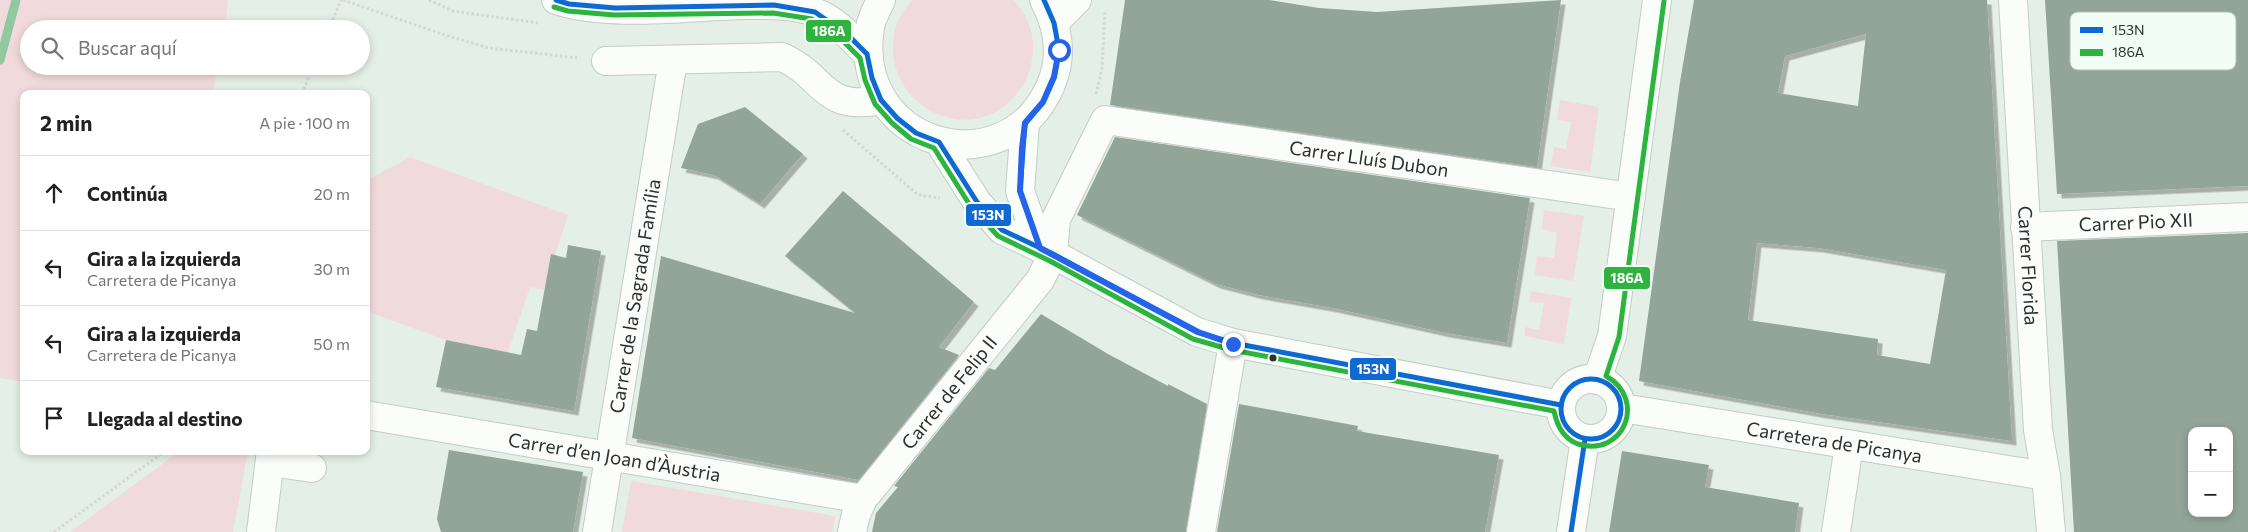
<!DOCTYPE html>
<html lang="es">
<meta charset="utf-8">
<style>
:root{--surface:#fff;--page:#f6f6f6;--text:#202124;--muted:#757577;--line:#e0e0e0}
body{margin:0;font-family:Commissioner,sans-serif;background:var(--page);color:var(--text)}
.controls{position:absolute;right:15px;bottom:15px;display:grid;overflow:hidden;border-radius:10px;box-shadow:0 2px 8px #0003}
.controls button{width:45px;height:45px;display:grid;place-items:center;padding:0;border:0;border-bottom:1px solid var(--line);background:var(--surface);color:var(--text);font:25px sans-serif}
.stop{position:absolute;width:15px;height:15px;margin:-11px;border:4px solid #2563eb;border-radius:50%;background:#fff}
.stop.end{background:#2563eb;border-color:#fff;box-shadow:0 1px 5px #0008}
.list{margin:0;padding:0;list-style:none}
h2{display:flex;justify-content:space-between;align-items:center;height:65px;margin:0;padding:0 20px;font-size:21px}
h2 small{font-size:16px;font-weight:400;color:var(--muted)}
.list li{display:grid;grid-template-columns:32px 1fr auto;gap:15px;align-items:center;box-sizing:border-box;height:75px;padding:0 20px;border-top:1px solid var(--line)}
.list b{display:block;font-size:19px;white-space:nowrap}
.list p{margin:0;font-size:16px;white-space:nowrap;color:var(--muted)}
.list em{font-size:16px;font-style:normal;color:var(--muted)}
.icon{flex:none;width:28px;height:28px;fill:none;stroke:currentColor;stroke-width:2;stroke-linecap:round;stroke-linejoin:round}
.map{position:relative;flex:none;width:2248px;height:532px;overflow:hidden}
.search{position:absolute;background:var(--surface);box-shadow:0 2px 8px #0003;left:20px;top:20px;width:350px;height:55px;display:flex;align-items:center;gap:12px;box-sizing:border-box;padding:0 18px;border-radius:28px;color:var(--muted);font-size:19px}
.panel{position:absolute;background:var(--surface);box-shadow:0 2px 8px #0003;left:20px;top:90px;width:350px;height:365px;border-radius:10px}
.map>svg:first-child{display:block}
.green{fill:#f1dadc}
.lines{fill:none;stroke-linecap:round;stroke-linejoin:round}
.stream{stroke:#90c8a2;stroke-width:9}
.building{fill:#92a598;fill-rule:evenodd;filter:url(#shadow)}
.minor-casing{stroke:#c3ccc5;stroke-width:30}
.path{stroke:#d4d7d5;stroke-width:3;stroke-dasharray:2.5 2.5;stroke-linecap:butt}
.minor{stroke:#fbfdfb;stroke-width:28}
.bus-1-casing{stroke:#f2fef5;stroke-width:9}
.bus-2-casing{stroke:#f2fef5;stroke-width:9}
.bus-1{stroke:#1068d3;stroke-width:5}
.bus-2{stroke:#2eb43e;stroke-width:5}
.route{stroke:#2563eb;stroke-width:6}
.bus-dot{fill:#2a322c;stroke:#f2fef5;stroke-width:2}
.labels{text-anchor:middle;stroke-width:5;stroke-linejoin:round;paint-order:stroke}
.street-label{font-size:19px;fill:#2a322c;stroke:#f2fef5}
.key{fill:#f2fef5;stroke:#b6c1b9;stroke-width:1}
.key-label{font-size:14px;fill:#2a322c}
.line-badge{stroke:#f2fef5;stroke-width:2}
.badge-label{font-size:14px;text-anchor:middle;font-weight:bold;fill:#fff}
</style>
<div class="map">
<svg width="2248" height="532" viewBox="0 0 2248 532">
<defs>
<filter id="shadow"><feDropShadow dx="4.5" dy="4.5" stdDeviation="0" flood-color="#0004"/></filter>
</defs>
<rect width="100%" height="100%" fill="#e4efe7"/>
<path class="green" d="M0,0H228L225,29H29V66H218L212,94H24V382L0,378Z
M912,0H1013C1029,15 1036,38 1032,59C1030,76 1022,89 1010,101C967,143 896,109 893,52C893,40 894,25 901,15C904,10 908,5 912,0Z
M1560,100L1599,107L1590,172L1551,166L1554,147L1566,149L1571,122L1557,120Z
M410,157L568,215L555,255L551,254L544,290L530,287L507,355L446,340L366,311V181Z
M1544,210L1584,216L1573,281L1535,275L1537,256L1554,258L1557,233L1542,229Z
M1531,291L1571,298L1564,344L1525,336V327L1539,330L1544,303L1529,302Z
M180,451H248L233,532H70Z
M631,481L835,516L832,532H622Z"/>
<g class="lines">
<path class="stream" d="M0,60L16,0"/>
</g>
<path class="building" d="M1125,0H1269L1319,8L1377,12L1561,0L1537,167L1110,105Z
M1694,0H1987L2012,441L1822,414L1639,381L1680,82ZM1866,34L1858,106L1778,93L1785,56ZM1757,243L1819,248L1946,270L1930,364L1877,355L1878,339L1748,320Z
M2045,0H2248V186L2057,194Z
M745,107L803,154L760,204L714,175L681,168L698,124Z
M1115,137L1530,198L1507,343L1446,333L1333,308L1259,295L1216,284L1077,215Z
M843,191L974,302L939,347L959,355L859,480L632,438L661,256L855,313L785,256Z
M2248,233V532H2074L2057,241ZM2192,431H2229V513H2192Z
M568,245L601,251L574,411L436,387L446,340L521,355L527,329L537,331L551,254L566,258Z
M1041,314L1108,354L1168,386V384L1207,404L1186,532H872L876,513L898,487L894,486L989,368L995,370Z
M1239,404L1358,426L1357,431L1499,455L1485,532H1217Z
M449,450L583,472L573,532H441L437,519Z
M1622,451L1709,465L1705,487L1799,503L1795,532H1609Z"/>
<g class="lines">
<defs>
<g id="minor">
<path d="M556,0C611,18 688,6 746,5C768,5 793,4 814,12C835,19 852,39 867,54"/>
<path d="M881,0C877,9 871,19 870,28C851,144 1003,190 1050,87C1063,58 1059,28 1044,0"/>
<path id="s1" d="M2013,0L2038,430L2046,476L2051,532"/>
<path d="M1054,23L1077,0"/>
<path d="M606,61L782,57C825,76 822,112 881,100"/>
<path d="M1025,123L1020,191L1040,248"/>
<path d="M939,142L977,202L1002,230L1053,254L1197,332L1233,343L1561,405"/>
<path id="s2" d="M2025,227L2248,217"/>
<circle cx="1591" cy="409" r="30"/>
<path d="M1597,380L1612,336L1657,0"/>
<path id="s3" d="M1622,408L2046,476"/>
<path id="s4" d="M366,415L863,499"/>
<path d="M270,462L312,468"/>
<path d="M261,532L271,451"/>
<path id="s5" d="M597,532L673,60"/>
<path id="s6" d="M852,532L856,514L863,499L1040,280L1053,254L1056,219L1105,120L1631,197"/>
<path d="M1201,532L1233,343"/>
<path d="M1571,532L1585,439"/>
<path d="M1836,532L1849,445"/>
</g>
</defs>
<use href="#minor" class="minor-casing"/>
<path class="path" d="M343,0L448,36L489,48L579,58
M429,0L453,11L538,23
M329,29L341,0
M302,94L313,66
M1096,94L1102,68L1105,11
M843,130L918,195L940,198
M54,532L165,451"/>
<use href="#minor" class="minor"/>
<defs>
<path id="bus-1" d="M556,0L569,4L615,8L774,5L815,12L849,36L867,54L872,78L881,100L897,118L916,133L939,142L977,202L1002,230L1053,254L1197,332L1233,343L1561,405
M1044,0L1054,23L1059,50L1054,77L1043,102L1025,123L1020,191L1040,248L1058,257
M1561 409a30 30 0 1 1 60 0a30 30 0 1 1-60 0Z
M1571,532L1585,439"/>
<path id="bus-2" d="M554,7L568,11L614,15L773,13L812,19L844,42L860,58L865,80L875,104L892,123L911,139L934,148L971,207L998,236L1050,261L1193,339L1232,350L1554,411C1557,426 1564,439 1578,444C1623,458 1648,400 1606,376L1619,337L1664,1"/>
</defs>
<use href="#bus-1" class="bus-1-casing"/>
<use href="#bus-2" class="bus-2-casing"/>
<use href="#bus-1" class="bus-1"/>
<use href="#bus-2" class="bus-2"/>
</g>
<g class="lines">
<path class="route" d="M1059,50L1054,77L1043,102L1025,123L1022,148L1020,191L1040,248L1198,332L1233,344"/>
</g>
<circle class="bus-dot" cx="1273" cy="358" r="4.5"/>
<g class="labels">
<g class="street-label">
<text dy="7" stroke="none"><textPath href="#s6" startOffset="758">Carrer Lluís Dubon</textPath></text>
<text dy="7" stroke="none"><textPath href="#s2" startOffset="111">Carrer Pio XII</textPath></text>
<text dy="7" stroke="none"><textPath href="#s1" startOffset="266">Carrer Florida</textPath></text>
<text dy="7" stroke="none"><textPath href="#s5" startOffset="239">Carrer de la Sagrada Família</textPath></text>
<text dy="7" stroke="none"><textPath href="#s6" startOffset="172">Carrer de Felip II</textPath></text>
<text dy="7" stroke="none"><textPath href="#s3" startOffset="215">Carretera de Picanya</textPath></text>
<text dy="7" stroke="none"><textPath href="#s4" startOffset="252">Carrer d’en Joan d’Àustria</textPath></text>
</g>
</g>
<rect x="2070" y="12" width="166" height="58" rx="8" class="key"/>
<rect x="2080" y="27" width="23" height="6" fill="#1068d3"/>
<rect x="2080" y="49" width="23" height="7" fill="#2eb43e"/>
<g class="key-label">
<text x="2112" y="35">153N</text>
<text x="2112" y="57">186A</text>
</g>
<g class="line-badge">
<rect x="805" y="19" width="47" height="24" rx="5" fill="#2eb43e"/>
<rect x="965" y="203" width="47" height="24" rx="5" fill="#1068d3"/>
<rect x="1603" y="266" width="48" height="24" rx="5" fill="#2eb43e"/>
<rect x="1349" y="357" width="48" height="24" rx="5" fill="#1068d3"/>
</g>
<g class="badge-label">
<text x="829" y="36">186A</text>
<text x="988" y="220">153N</text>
<text x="1627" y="283">186A</text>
<text x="1373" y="374">153N</text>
</g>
</svg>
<div class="controls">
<button>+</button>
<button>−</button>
</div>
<div class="stop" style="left:1059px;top:50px"></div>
<div class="stop end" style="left:1233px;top:344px"></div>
<div class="search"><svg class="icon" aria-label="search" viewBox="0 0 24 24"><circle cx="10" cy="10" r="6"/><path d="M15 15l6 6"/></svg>Buscar aquí</div>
<section class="panel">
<h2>2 min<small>A pie · 100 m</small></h2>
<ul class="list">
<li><svg class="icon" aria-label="ahead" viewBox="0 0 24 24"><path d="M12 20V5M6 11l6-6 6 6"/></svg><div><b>Continúa</b></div><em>20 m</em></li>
<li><svg class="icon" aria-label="left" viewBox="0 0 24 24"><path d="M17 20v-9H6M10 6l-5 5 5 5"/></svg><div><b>Gira a la izquierda</b><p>Carretera de Picanya</p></div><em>30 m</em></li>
<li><svg class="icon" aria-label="left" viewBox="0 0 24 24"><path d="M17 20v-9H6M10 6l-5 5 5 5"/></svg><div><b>Gira a la izquierda</b><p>Carretera de Picanya</p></div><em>50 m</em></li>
<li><svg class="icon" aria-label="arrive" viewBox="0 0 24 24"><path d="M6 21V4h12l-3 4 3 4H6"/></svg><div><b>Llegada al destino</b></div></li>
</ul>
</section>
</div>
